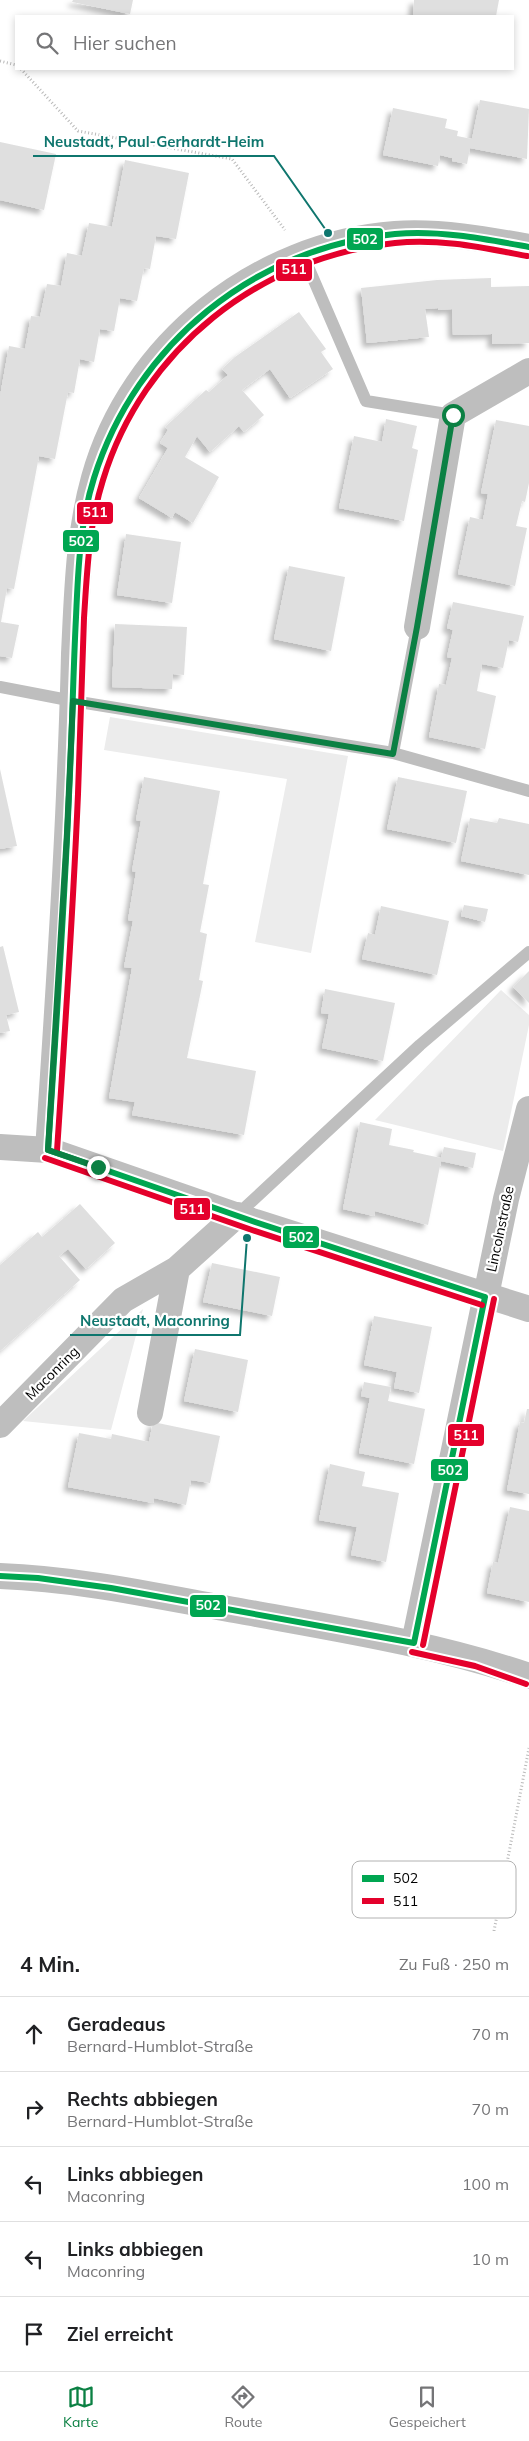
<!DOCTYPE html>
<html lang="de">
<meta charset="utf-8">
<style>
:root{--surface:#fff;--page:#f2f2f2;--text:#202124;--muted:#757577;--line:#e0e0e0;--accent:#0b8043}
body{margin:0;font-family:Mulish,sans-serif;background:var(--page);color:var(--text)}
.stop{position:absolute;width:15px;height:15px;margin:-11px;border:4px solid #0b8043;border-radius:50%;background:#fff}
.stop.end{background:#0b8043;border-color:#fff;box-shadow:0 1px 5px #0008}
.list{margin:0;padding:0;list-style:none}
h2{display:flex;justify-content:space-between;align-items:center;height:65px;margin:0;padding:0 20px;font-size:21px}
h2 small{font-size:16px;font-weight:400;color:var(--muted)}
.list li{display:grid;grid-template-columns:32px 1fr auto;gap:15px;align-items:center;box-sizing:border-box;height:75px;padding:0 20px;border-top:1px solid var(--line)}
.list b{display:block;font-size:19px;white-space:nowrap}
.list p{margin:0;font-size:16px;white-space:nowrap;color:var(--muted)}
.list em{font-size:16px;font-style:normal;color:var(--muted)}
.icon{flex:none;width:28px;height:28px;fill:none;stroke:currentColor;stroke-width:2;stroke-linecap:round;stroke-linejoin:round}
.map{position:relative;flex:none;width:529px;height:1931px;overflow:hidden}
.search{position:absolute;background:var(--surface);box-shadow:0 2px 8px #0003;left:15px;right:15px;top:15px;height:55px;display:flex;align-items:center;gap:12px;box-sizing:border-box;padding:0 18px;border-radius:0px;color:var(--muted);font-size:19px}
.sheet{height:440px;background:var(--surface)}
nav{display:flex;justify-content:space-around;align-items:center;box-sizing:border-box;height:70px;border-top:1px solid var(--line);background:var(--surface);font-size:14px;color:var(--muted)}
nav a{display:grid;justify-items:center;gap:2px}
nav .on{color:var(--accent)}
.map>svg:first-child{display:block}
.green{fill:#ececec}
.building{fill:#dfdfdf;filter:url(#shadow)}
.lines{fill:none;stroke-linecap:round;stroke-linejoin:round}
.path{stroke:#b9b9b9;stroke-width:3;stroke-dasharray:1 2.5;stroke-linecap:butt}
.lane{stroke:#bebebe;stroke-width:12}
.street{stroke:#bebebe;stroke-width:26}
.bus-1-casing{stroke:#fff;stroke-width:10}
.bus-2-casing{stroke:#fff;stroke-width:10}
.bus-1{stroke:#00a651;stroke-width:6}
.bus-2{stroke:#e4002b;stroke-width:6}
.route{stroke:#0b8043;stroke-width:6}
.labels{text-anchor:middle;stroke-width:4.5;stroke-linejoin:round;paint-order:stroke}
.street-label{font-size:14px;fill:#000;stroke:#fff}
.key{fill:#fff;stroke:#b2b2b2;stroke-width:1}
.key-label{font-size:14px;fill:#000}
.leader{fill:none;stroke:#0f766e;stroke-width:2}
.callout-dot{fill:#0f766e;stroke:#fff;stroke-width:2}
.callout-label{font-size:15px;text-anchor:middle;font-weight:bold;fill:#0f766e;stroke:#fff;stroke-width:4.5;stroke-linejoin:round;paint-order:stroke}
.line-badge{stroke:#fff;stroke-width:2}
.badge-label{font-size:14px;text-anchor:middle;font-weight:bold;fill:#fff}
</style>
<div class="map">
<svg width="529" height="1931" viewBox="0 0 529 1931">
<defs>
<filter id="shadow"><feDropShadow dx="-4.5" dy="4.5" stdDeviation="2.5" flood-color="#0004"/></filter>
</defs>
<rect width="100%" height="100%" fill="#fff"/>
<path class="green" d="M110,717L348,756L311,953L255,942L287,779L104,750Z
M501,990L529,1015V1025L503,1151L375,1120Z
M143,1309L111,1430L23,1421Z"/>
<path class="building" d="M73,0H133L130,14L72,2Z
M414,0H499L496,16H413Z
M480,100L529,109L527,159L470,148L467,164L452,161V158L440,155L438,166L383,155L393,108L447,119L445,128L458,131L457,136L472,139Z
M0,142L56,154L44,210L0,200Z
M125,160L189,173L176,239L156,236L150,269L144,268L137,301L120,298L114,331L100,329L94,362L80,359L74,393L68,392L55,459L39,456L14,589L7,588L1,622L19,625L12,658L0,656V396L9,346L25,349L31,316L40,317L47,284L61,286L67,253L82,256L89,223L112,227Z
M491,278V287L529,286V343L492,344V334L453,335L452,309L438,310V308L425,309L429,337L367,343L361,288L437,280Z
M299,312L326,349L321,352L333,369L290,398L270,369L242,390L264,415L244,432L239,426L210,452L197,436L185,457L219,477L193,523L175,512L172,518L139,498L168,448L160,443L168,430L165,427L206,390L209,392L228,375L222,369L235,357Z
M386,419L417,426L412,448L418,450L404,521L339,508L354,436L382,442Z
M496,420L529,426V483L525,502L522,501L516,526L527,528L515,586L458,574L470,517L483,520L488,494L481,493Z
M126,534L181,542L172,603L117,595Z
M289,566L345,577L331,651L274,639Z
M453,602L524,616L518,642L509,640L503,668L482,664L477,691L496,696L485,749L429,737L439,684L446,685L452,658L447,657L453,630L447,628Z
M115,624L187,627L184,675L173,674L172,689L112,687Z
M0,769L17,846L0,849Z
M144,777L220,791L203,884L209,885L200,932L207,934L199,980L203,981L187,1058L256,1071L244,1135L132,1115L135,1102L109,1098L132,968L124,967L133,921L128,920L136,872L132,871L141,821L136,820Z
M398,777L467,791L456,843L387,829Z
M470,818L497,823L499,818L529,824V875L461,861Z
M464,905L488,909L485,922L461,916Z
M381,906L449,921L437,975L362,959L368,933L375,935Z
M3,946L19,1012L6,1015L10,1031L0,1033V947Z
M529,971V1003L513,987Z
M325,989L395,1003L383,1061L322,1048L329,1014L321,1013Z
M360,1122L392,1129L389,1145L414,1150L413,1152L441,1158L444,1147L476,1153L473,1168L441,1161L428,1225L375,1211L374,1216L343,1209Z
M80,1204L115,1243L86,1269L68,1249L59,1256L80,1280L0,1351V1265L38,1232L42,1237Z
M212,1263L280,1277L272,1316L203,1302Z
M374,1316L432,1327L419,1393L394,1388L397,1372L364,1365Z
M195,1349L248,1360L238,1412L184,1401Z
M364,1382L391,1387L388,1401L425,1409L414,1464L359,1453L370,1398L361,1396Z
M527,1409H529V1494L507,1490L520,1422L524,1423Z
M153,1422L220,1436L210,1483L191,1480L186,1505L154,1498L153,1503L68,1487L79,1433L111,1439L112,1434L149,1442Z
M330,1464L365,1472L362,1486L399,1493L386,1562L351,1555L357,1527L319,1520Z
M510,1507L529,1511V1602L487,1593L493,1562L498,1563Z"/>
<g class="lines">
<path class="path" d="M0,61L16,65
M21,69L78,131L232,159L285,230
M494,1931L529,1748"/>
<path class="lane" d="M303,255L366,401L453,415
M0,687L73,701L393,753L529,791
M393,753L417,627
M237,1215L420,1045L529,952"/>
<path class="street" d="M417,627L453,415L529,371
M0,1147L48,1150L255,1222L529,1309
M48,1150C56,1032 64,913 69,795C71,748 73,701 74,654C77,594 78,535 94,478C131,344 258,244 395,234C440,231 485,239 529,247
M150,1413L177,1269
M0,1425L123,1300L177,1269L237,1215
M0,1576C81,1579 161,1597 240,1611C338,1629 435,1644 529,1676
M414,1643L506,1199L529,1109"/>
<defs>
<path id="bus-1" d="M48,1150C56,1032 64,913 69,795C72,736 73,676 76,617C78,571 80,522 94,478C136,344 255,247 395,234C440,230 485,239 529,247
M48,1150L255,1222L485,1297
M0,1576L38,1578L111,1588L414,1643
M414,1643L485,1297"/>
<path id="bus-2" d="M57,1151C65,1032 73,913 78,794C80,735 82,677 84,618C87,572 89,524 103,480C143,349 259,257 395,243C439,238 484,248 527,256
M45,1158L252,1230L482,1305
M423,1645L494,1299
M412,1652L475,1666L526,1684"/>
</defs>
<use href="#bus-1" class="bus-1-casing"/>
<use href="#bus-2" class="bus-2-casing"/>
<use href="#bus-1" class="bus-1"/>
<use href="#bus-2" class="bus-2"/>
</g>
<g class="lines">
<path class="route" d="M98,1167L48,1150L67,833L73,701L393,754L417,627L453,415"/>
</g>
<g class="labels">
<g class="street-label">
<text transform="translate(500 1229) rotate(-78)" y="5">Lincolnstraße</text>
<text transform="translate(52 1373) rotate(-45)" y="5">Maconring</text>
</g>
</g>
<rect x="352" y="1861" width="164" height="57" rx="8" class="key"/>
<rect x="362" y="1875" width="22" height="7" fill="#00a651"/>
<rect x="362" y="1898" width="22" height="6" fill="#e4002b"/>
<g class="key-label">
<text x="393" y="1883">502</text>
<text x="393" y="1906">511</text>
</g>
<path class="leader" d="M328 233L274 156H33M247 1238L240 1335H70"/>
<g class="callout-dot">
<circle cx="328" cy="233" r="5"/>
<circle cx="247" cy="1238" r="5"/>
</g>
<g class="callout-label">
<text x="154" y="147">Neustadt, Paul-Gerhardt-Heim</text>
<text x="155" y="1326">Neustadt, Maconring</text>
</g>
<g class="line-badge">
<rect x="346" y="227" width="38" height="24" rx="5" fill="#00a651"/>
<rect x="275" y="258" width="38" height="24" rx="5" fill="#e4002b"/>
<rect x="76" y="501" width="38" height="24" rx="5" fill="#e4002b"/>
<rect x="62" y="529" width="38" height="24" rx="5" fill="#00a651"/>
<rect x="173" y="1197" width="38" height="24" rx="5" fill="#e4002b"/>
<rect x="282" y="1225" width="38" height="24" rx="5" fill="#00a651"/>
<rect x="447" y="1423" width="38" height="24" rx="5" fill="#e4002b"/>
<rect x="430" y="1458" width="39" height="24" rx="5" fill="#00a651"/>
<rect x="189" y="1594" width="38" height="24" rx="5" fill="#00a651"/>
</g>
<g class="badge-label">
<text x="365" y="244">502</text>
<text x="294" y="274">511</text>
<text x="95" y="517">511</text>
<text x="81" y="546">502</text>
<text x="192" y="1214">511</text>
<text x="301" y="1242">502</text>
<text x="466" y="1440">511</text>
<text x="450" y="1475">502</text>
<text x="208" y="1610">502</text>
</g>
</svg>
<div class="stop" style="left:453px;top:415px"></div>
<div class="stop end" style="left:98px;top:1167px"></div>
<div class="search"><svg class="icon" aria-label="search" viewBox="0 0 24 24"><circle cx="10" cy="10" r="6"/><path d="M15 15l6 6"/></svg>Hier suchen</div>
</div>
<section class="sheet">
<h2>4 Min.<small>Zu Fuß · 250 m</small></h2>
<ul class="list">
<li><svg class="icon" aria-label="ahead" viewBox="0 0 24 24"><path d="M12 20V5M6 11l6-6 6 6"/></svg><div><b>Geradeaus</b><p>Bernard-Humblot-Straße</p></div><em>70 m</em></li>
<li><svg class="icon" aria-label="right" viewBox="0 0 24 24"><path d="M7 20v-9h11M14 6l5 5-5 5"/></svg><div><b>Rechts abbiegen</b><p>Bernard-Humblot-Straße</p></div><em>70 m</em></li>
<li><svg class="icon" aria-label="left" viewBox="0 0 24 24"><path d="M17 20v-9H6M10 6l-5 5 5 5"/></svg><div><b>Links abbiegen</b><p>Maconring</p></div><em>100 m</em></li>
<li><svg class="icon" aria-label="left" viewBox="0 0 24 24"><path d="M17 20v-9H6M10 6l-5 5 5 5"/></svg><div><b>Links abbiegen</b><p>Maconring</p></div><em>10 m</em></li>
<li><svg class="icon" aria-label="arrive" viewBox="0 0 24 24"><path d="M6 21V4h12l-3 4 3 4H6"/></svg><div><b>Ziel erreicht</b></div></li>
</ul>
</section>
<nav>
<a class="on"><svg class="icon" aria-label="map" viewBox="0 0 24 24"><path d="M3 6l6-2 6 2 6-2v14l-6 2-6-2-6 2zM9 4v14M15 6v14"/></svg>Karte</a>
<a><svg class="icon" aria-label="directions" viewBox="0 0 24 24"><path d="M12 3l9 9-9 9-9-9zM9 14v-3h6M13 9l2 2-2 2"/></svg>Route</a>
<a><svg class="icon" aria-label="saved" viewBox="0 0 24 24"><path d="M7 4h10v16l-5-4-5 4z"/></svg>Gespeichert</a>
</nav>
